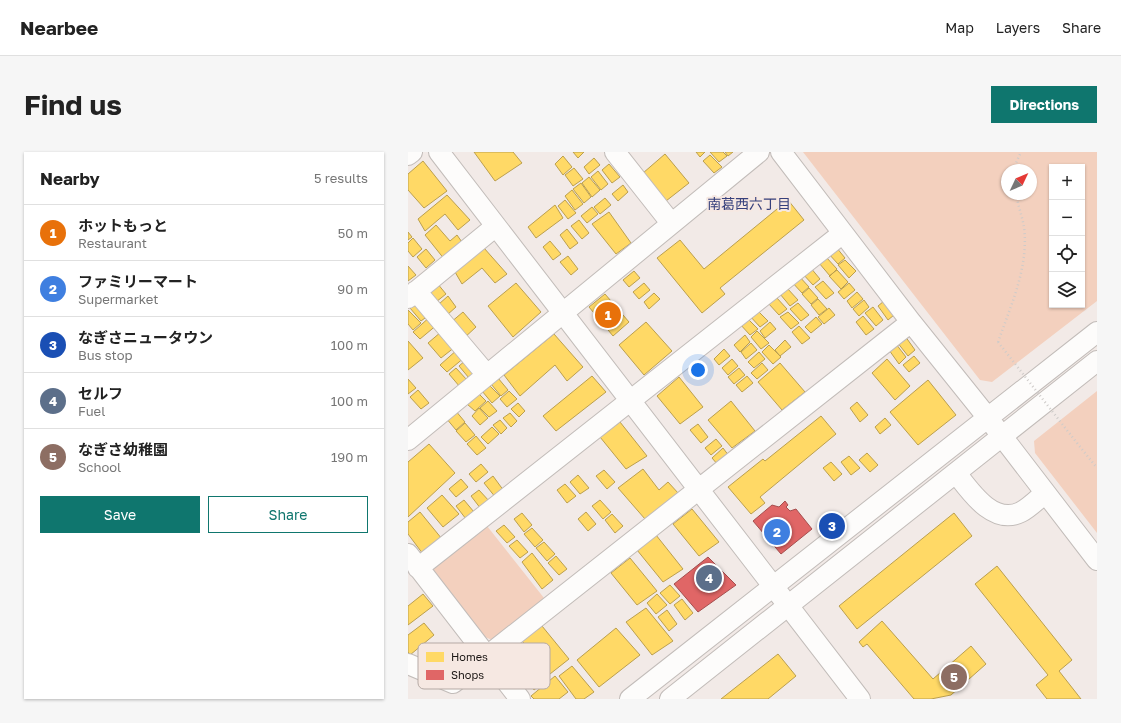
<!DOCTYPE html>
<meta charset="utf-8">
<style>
:root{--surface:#fff;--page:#f6f6f6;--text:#222;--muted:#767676;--line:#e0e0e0;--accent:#0f766e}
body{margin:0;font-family:"Golos Text","Noto Sans JP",sans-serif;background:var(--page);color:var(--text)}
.controls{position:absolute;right:12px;top:12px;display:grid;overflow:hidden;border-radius:0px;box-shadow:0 1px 3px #0004}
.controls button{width:36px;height:36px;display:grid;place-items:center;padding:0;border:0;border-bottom:1px solid var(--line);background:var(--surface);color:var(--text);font:20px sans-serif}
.compass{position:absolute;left:593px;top:12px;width:36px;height:36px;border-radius:50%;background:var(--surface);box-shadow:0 1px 3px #0004;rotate:46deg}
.you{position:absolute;left:290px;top:218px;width:14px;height:14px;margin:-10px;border:3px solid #fff;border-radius:50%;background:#1a73e8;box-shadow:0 0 0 6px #1a73e833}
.badge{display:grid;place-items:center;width:26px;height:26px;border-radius:50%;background:var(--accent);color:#fff;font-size:13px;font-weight:700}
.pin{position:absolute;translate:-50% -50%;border:2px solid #fff;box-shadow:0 1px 4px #0006}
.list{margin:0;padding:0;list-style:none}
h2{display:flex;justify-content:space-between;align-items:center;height:52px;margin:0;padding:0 16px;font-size:17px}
h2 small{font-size:13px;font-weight:400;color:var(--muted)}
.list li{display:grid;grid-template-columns:26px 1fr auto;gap:12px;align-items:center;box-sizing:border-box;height:56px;padding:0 16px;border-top:1px solid var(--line)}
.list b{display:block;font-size:15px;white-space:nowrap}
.list p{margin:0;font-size:13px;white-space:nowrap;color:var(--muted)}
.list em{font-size:13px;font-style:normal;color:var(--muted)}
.actions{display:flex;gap:8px;padding:12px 16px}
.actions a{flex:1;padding:9px 0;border:1px solid var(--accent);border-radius:0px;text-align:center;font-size:14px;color:var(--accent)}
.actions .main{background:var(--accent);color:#fff}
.icon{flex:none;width:22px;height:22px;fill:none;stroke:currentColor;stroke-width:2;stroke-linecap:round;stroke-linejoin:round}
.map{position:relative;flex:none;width:689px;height:547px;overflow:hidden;border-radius:0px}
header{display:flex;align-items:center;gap:24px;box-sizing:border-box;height:56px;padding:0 20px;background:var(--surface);border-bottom:1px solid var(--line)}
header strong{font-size:19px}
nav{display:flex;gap:22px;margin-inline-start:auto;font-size:14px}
.intro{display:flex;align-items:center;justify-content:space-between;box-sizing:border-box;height:96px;padding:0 24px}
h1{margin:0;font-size:28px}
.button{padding:10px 18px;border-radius:0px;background:var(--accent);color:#fff;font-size:14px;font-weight:700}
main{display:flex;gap:24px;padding:0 24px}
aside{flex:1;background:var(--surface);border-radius:0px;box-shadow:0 1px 3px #0004}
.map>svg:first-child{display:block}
.green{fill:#f3d0be;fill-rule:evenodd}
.homes{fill:#ffd966;stroke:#bb9f4e}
.shops{fill:#e06666;stroke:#a54e4e}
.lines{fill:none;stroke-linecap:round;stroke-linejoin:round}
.minor-casing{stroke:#c2bcb9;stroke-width:22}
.path{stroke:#cecbc9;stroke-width:2.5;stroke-dasharray:1 3;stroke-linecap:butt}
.minor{stroke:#fdfcfb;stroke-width:20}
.path-bridge{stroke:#cecbc9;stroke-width:2.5;stroke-dasharray:1 3;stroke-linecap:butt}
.labels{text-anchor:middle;stroke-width:4;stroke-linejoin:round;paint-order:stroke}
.neighbourhood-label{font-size:14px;fill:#36407c;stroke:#f6e8e2}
.key{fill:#f6e8e2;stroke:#b5a9a4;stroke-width:1}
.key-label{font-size:11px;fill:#1c1715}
</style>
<header>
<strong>Nearbee</strong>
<nav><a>Map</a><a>Layers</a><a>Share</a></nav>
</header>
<div class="intro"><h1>Find us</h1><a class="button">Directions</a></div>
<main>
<aside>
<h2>Nearby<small>5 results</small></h2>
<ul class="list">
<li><span class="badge" style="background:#e8710a">1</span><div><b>ホットもっと</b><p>Restaurant</p></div><em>50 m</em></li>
<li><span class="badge" style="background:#3f7fe0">2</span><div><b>ファミリーマート</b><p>Supermarket</p></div><em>90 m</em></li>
<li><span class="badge" style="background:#1a4fb4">3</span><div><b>なぎさニュータウン</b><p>Bus stop</p></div><em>100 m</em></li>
<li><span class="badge" style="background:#5c6f8a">4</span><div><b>セルフ</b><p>Fuel</p></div><em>100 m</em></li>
<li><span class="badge" style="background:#8d6e63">5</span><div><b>なぎさ幼稚園</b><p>School</p></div><em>190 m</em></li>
</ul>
<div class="actions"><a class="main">Save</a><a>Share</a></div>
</aside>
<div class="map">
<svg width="689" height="547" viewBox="0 0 689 547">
<rect width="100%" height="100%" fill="#f2eae7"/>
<path class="green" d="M395,0H689V149L584,230L572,228ZM644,15H674V153H644ZM599,18H623V42H599Z
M689,239V381L627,301L626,289Z
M79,374L136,446L84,488L77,485L25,418L26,414Z"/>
<path class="homes" d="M66,0H105L114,11L87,29Z
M165,0H176L170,6Z
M288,0H297L292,5Z
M302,0H315L319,4L311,10Z
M317,0H325L320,4Z
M257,2L281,31L258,49L235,21Z
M302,3L314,15L306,21L295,9Z
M155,4L164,15L155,23L147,12Z
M186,6L192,13L181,22L176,15Z
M15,9L39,39L16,56L0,38V22Z
M201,12L212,25L204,31L194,18Z
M166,16L175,27L165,34L157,23Z
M190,19L200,32L193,38L183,25Z
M181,25L192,38L184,45L174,31Z
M173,31L183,45L176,51L165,37Z
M215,33L220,40L210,49L204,42Z
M164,38L175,52L167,58L157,44Z
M39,43L62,68L50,78L37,62L17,79L10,67Z
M197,46L203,53L192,62L186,55Z
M157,48L168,61L160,67L150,54Z
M380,48L396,68L312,136L317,142L294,161L249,106L272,88L296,117Z
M147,53L155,66L128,86L120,75Z
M184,55L190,62L179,71L173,64Z
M201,60L223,91L208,102L184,72Z
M171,68L181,81L174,87L163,74Z
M28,73L42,89L49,83L56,93L37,108L17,83Z
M159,77L170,91L162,97L152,83Z
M0,80L4,85L0,88Z
M5,86L14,97L5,105L0,99V91Z
M142,89L153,102L145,108L135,95Z
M428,95L437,106L430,112L420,101Z
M76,96L99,122L87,131L74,116L54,132L47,120Z
M18,97L27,108L18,116L9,105Z
M160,104L170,117L163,123L152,110Z
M418,105L429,117L422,124L411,111Z
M437,108L448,119L441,126L430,113Z
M0,114L8,123L0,129Z
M402,115L412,127L405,133L394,121Z
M429,118L440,130L433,137L421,124Z
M226,119L232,126L221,135L215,128Z
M390,123L401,135L394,141L383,129Z
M415,129L426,141L418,147L407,135Z
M29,131L38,142L28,150L20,139Z
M108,131L133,160L105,185L80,154Z
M236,131L242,138L231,147L225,140Z
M441,131L447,138L436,147L430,140Z
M379,136L390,148L382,154L372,142Z
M401,136L410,146L403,152L394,142Z
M449,140L455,147L444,156L439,149Z
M246,141L252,147L241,157L236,150Z
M197,142L221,170L205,184L181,155Z
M40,144L48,155L39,163L31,152Z
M368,145L379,157L371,163L360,151Z
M410,147L419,157L411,163L403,153Z
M456,148L461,155L451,164L445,157Z
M9,149L21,163L13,169L2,156Z
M476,149L486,163L480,168L470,154Z
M390,151L401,163L393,169L382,157Z
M465,155L475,168L468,174L457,161Z
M421,156L427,163L416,172L410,165Z
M0,158L13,171L5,178L0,172Z
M349,158L360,169L352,175L341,163Z
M55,160L68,175L55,187L42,171Z
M380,160L391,171L383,177L372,165Z
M23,164L30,172L12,187L5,180Z
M455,164L466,177L458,183L448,170Z
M408,165L414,172L403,181L397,175Z
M339,166L350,177L342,183L331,171Z
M238,170L264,199L236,223L211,193Z
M362,170L368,177L357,186L352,179Z
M391,174L402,186L394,192L384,180Z
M349,179L361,191L353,197L343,185Z
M33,180L47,195L33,206L20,191Z
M146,182L175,215L159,229L147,213L112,244L96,223Z
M337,183L342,190L332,200L326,193Z
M497,184L507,198L500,204L489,190Z
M377,188L383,195L372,204L367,198Z
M0,189L15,206L0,218Z
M343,191L349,198L338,207L333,200Z
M488,192L498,205L491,212L481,198Z
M361,193L373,205L365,212L354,200Z
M50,197L57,205L39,220L32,213Z
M316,197L322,204L311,213L306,207Z
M351,200L357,207L346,216L340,210Z
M506,204L512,211L501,220L495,213Z
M324,207L330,214L320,223L314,216Z
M479,207L502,234L487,248L464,221Z
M58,208L69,219L61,226L51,214Z
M354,211L360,218L349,227L343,221Z
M372,211L397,240L374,258L350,230Z
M48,216L59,228L52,235L41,222Z
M331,216L337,223L326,232L320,225Z
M184,224L198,240L148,279L135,264Z
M339,224L345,231L334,240L328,233Z
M271,225L295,255L272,272L249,244Z
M90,226L100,238L93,244L83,232Z
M0,227L8,236L0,242Z
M520,228L548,263L510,293L482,260Z
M81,233L92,244L84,251L74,239Z
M10,238L21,251L13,257L2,245Z
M101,239L109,247L99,255L92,247Z
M71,242L78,249L67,259L59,252Z
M80,249L89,259L81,265L72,256Z
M323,249L347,279L324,296L300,268Z
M449,250L460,263L452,270L442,256Z
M110,251L117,259L111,265L103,257Z
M71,256L80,266L72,273L64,264Z
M47,258L57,270L48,278L38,266Z
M102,261L109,269L103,275L95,266Z
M413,264L428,282L352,345L357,351L343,362L320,335L355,307L357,309Z
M477,266L483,273L472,282L467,275Z
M92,268L99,276L93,282L85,273Z
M212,270L239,304L218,317L192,285Z
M57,271L67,283L58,290L48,279Z
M290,272L300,285L293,291L282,278Z
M84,275L91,282L80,292L73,285Z
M68,284L78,296L69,303L59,292Z
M308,287L314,294L303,303L297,296Z
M21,292L47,321L0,365V310Z
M315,296L321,304L310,313L304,306Z
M459,301L470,313L462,320L451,308Z
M441,304L452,316L443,323L433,310Z
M423,310L434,322L426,329L415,316Z
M73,312L80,320L68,330L61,322Z
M235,317L251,338L260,330L271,342L237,367L210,336Z
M196,318L207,330L199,337L188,324Z
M170,323L181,336L172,342L162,330Z
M85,324L96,339L88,346L76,331Z
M53,327L60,335L48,345L41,337Z
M157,332L168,344L159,351L149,338Z
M71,338L82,350L73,357L63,344Z
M34,343L51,362L35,375L19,356Z
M56,348L66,360L58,367L48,354Z
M192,348L203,360L195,367L184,354Z
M284,357L311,390L291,404L265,372Z
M12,360L34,387L15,402L0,382V370Z
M178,360L188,372L180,379L170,367Z
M114,361L124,373L116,380L106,367Z
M546,361L564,384L449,477L431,454Z
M204,362L215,374L207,381L197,368Z
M96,373L107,385L99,391L88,379Z
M124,376L135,388L127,395L116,382Z
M248,383L275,417L255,430L229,398Z
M109,388L120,400L112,406L101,394Z
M136,390L147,402L139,409L128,396Z
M124,401L145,428L134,437L114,410Z
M148,404L159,417L151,423L140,411Z
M222,406L249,439L229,453L203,421Z
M589,414L664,508L651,519L673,547H639L628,533L640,523L567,432Z
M262,433L272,444L262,452L252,441Z
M15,442L25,454L0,473V454Z
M249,442L259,453L248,462L239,451Z
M274,447L285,461L277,468L266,453Z
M238,456L265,489L244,503L218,470Z
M259,458L269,472L261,479L250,465Z
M474,469L525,527L563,494L578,512L543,543L523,547H506L459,492L455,495L451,490Z
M16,471L26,483L2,503L0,500V483Z
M134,474L161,507L142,522L114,489Z
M208,476L232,503L191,535L169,508Z
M370,502L388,524L360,547H313Z
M164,514L186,540L176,547H168L151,524Z
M135,519L141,526L126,538L121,531Z
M147,524L160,540L151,547H126L123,544Z"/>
<path class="shops" d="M377,349L380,353L378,355L382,359L388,357L404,377L373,402L345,369L364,353L371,355Z
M300,405L328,433L290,460L266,432Z"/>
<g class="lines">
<defs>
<path id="minor" d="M31,0L452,547
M207,0L263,71
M373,0L503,170L580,266L689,408
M0,3L4,0
M8,139L79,223
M0,146L88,74
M0,288L351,0
M548,321C562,339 585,374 613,360C621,356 630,347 637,341
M0,402L112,547
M10,416L435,81
M0,512L45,531L503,170
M222,547L689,180
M262,547L689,209"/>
</defs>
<use href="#minor" class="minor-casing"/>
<path class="path" d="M606,18L607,13L613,0
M590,190C603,153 621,115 616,75C614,64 610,53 608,42
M669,291L689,316"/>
<use href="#minor" class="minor"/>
<path class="path-bridge" d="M590,190L669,291"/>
</g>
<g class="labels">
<g class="neighbourhood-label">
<text x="341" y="57">南葛西六丁目</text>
</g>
</g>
<rect x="10" y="491" width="132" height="46" rx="6" class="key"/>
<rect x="18" y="500" width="18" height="10" fill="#ffd966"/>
<rect x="18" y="518" width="18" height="10" fill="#e06666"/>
<g class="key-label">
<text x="43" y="509">Homes</text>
<text x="43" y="527">Shops</text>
</g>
</svg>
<div class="controls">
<button>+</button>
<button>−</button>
<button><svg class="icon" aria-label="locate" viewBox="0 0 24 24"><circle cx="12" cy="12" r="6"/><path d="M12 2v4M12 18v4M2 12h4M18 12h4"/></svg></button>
<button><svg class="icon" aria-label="layers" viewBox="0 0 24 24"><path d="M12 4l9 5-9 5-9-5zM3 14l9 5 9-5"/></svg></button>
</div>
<svg class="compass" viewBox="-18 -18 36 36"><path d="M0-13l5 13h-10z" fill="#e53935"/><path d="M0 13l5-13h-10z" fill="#767676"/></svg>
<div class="you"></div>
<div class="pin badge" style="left:200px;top:163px;background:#e8710a">1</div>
<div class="pin badge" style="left:369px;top:380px;background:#3f7fe0">2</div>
<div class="pin badge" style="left:424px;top:374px;background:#1a4fb4">3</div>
<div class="pin badge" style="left:301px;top:426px;background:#5c6f8a">4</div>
<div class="pin badge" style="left:546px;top:525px;background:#8d6e63">5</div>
</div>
</main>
